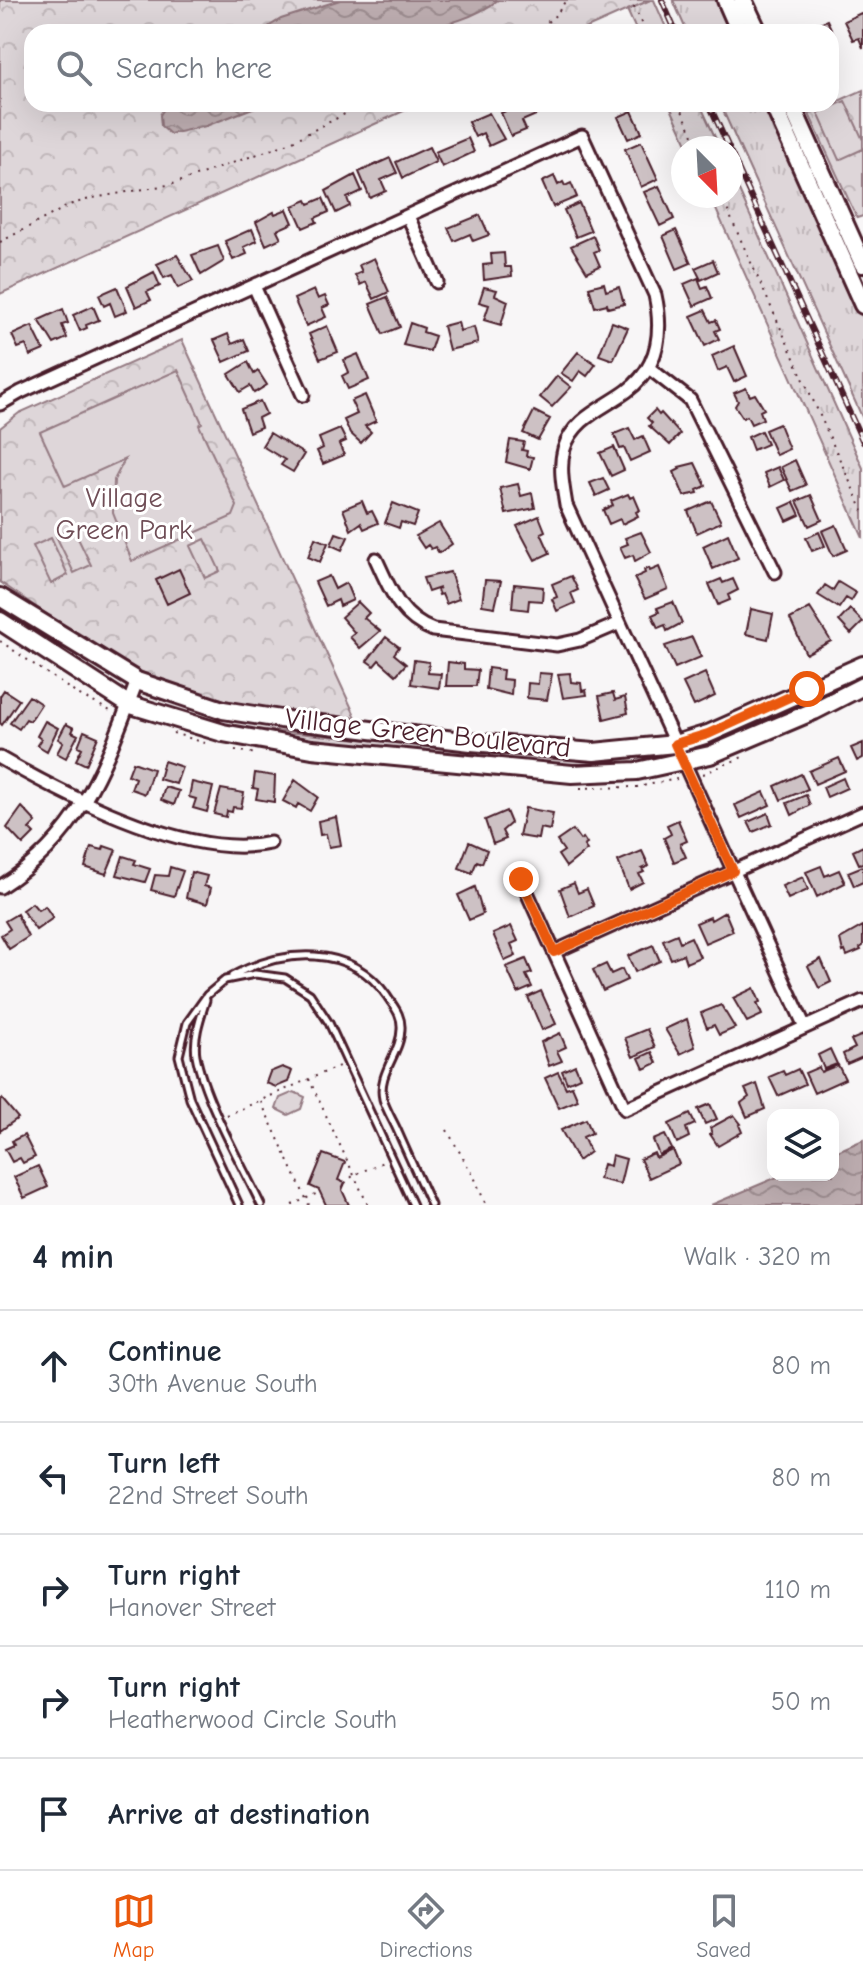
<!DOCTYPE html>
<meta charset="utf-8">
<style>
:root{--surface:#fff;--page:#f6f6f7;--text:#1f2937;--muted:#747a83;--line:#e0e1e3;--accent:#ea580c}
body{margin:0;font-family:"Comic Neue",sans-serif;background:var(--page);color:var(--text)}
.controls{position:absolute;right:24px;bottom:24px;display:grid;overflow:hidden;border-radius:16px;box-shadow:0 8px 32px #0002}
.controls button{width:72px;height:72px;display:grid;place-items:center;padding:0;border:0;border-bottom:2px solid var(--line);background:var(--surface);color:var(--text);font:40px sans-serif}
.compass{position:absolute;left:671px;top:136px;width:72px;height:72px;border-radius:50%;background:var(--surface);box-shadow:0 8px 32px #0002;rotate:156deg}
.stop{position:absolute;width:24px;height:24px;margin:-18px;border:6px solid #ea580c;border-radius:50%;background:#fff}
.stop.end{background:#ea580c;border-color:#fff;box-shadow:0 2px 8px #0008}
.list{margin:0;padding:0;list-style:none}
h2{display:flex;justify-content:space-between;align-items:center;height:104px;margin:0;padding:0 32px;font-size:34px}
h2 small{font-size:26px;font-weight:400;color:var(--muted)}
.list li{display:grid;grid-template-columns:52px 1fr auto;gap:24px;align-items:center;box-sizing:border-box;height:112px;padding:0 32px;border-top:2px solid var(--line)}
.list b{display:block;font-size:30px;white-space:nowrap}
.list p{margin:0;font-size:26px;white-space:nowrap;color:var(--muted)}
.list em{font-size:26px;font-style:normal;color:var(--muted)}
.icon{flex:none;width:44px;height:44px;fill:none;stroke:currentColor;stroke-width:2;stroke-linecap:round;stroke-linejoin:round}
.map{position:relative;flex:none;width:863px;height:1205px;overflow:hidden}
.search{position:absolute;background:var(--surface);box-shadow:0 8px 32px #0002;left:24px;right:24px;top:24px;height:88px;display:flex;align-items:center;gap:20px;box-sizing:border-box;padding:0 28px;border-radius:24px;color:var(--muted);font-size:30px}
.sheet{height:664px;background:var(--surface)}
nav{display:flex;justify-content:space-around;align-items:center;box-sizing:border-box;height:112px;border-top:2px solid var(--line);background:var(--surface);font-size:22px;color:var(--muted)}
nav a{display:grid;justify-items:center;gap:4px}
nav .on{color:var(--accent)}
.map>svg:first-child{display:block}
.grass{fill:url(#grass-tufts);stroke:#947a82;stroke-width:2}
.park{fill:url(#park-crowns);stroke:#947a82;stroke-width:2}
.garden{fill:#ded6d9;stroke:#947a82;stroke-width:2}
.water{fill:url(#water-waves);stroke:#8f747b;stroke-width:2}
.building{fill:#cdc1c4;stroke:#4a1f2b;stroke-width:2}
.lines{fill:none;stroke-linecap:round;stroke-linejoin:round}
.lane-casing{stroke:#4a1f2b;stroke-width:11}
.street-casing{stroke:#4a1f2b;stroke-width:17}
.secondary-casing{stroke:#4a1f2b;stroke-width:22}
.path{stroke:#4a1f2b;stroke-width:2;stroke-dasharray:2 6;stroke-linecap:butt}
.lane{stroke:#fff;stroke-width:5}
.street{stroke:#fff;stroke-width:11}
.secondary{stroke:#fff;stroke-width:16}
.rail-casing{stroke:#4a1f2b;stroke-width:6}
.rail{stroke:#fff;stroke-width:3;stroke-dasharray:9;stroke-linecap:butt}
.route{stroke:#ea580c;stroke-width:10}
.labels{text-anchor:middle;stroke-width:6;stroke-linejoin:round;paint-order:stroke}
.park-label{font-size:28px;fill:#6f4d56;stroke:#fff}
.street-label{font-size:28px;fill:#4a1f2b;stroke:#fff}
</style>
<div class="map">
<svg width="863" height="1205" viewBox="0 0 863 1205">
<defs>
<pattern id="grass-tufts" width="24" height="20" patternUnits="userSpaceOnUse" patternTransform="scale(2)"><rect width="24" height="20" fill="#ded6d9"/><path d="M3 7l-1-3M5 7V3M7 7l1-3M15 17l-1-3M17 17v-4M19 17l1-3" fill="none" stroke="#c0b7ba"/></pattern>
<pattern id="park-crowns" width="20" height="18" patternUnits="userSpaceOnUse" patternTransform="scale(2)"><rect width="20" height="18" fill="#ded6d9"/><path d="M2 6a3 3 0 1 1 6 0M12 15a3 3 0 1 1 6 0" fill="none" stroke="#c0b7ba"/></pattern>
<pattern id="water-waves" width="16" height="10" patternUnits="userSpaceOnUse" patternTransform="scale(2)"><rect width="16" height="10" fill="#bdadb0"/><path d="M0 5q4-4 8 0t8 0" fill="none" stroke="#9c8c8f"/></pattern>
</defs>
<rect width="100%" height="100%" fill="#f8f6f7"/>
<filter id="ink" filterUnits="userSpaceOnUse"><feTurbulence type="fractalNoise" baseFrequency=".0125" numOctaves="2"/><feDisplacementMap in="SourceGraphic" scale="16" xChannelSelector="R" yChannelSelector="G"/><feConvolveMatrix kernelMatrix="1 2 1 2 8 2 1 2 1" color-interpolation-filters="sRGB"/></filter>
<g filter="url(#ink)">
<path class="grass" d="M650,0H654L668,32H637L627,10Z
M673,0H719L734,32H687Z
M669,104H700L720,148H689Z
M720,104H766L863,318V419Z
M731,173L863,468V538L710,196H731Z
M863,672V678L829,696L737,736L792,704Z
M235,727L566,759L616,761L556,766L274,737Z"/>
<path class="park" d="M0,0H650L578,32H32V104H419L0,294Z
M863,90V216L857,218L809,114Z
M182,340L359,724C287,711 207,703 139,671C94,651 42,610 0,582V428L19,413Z
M294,1092L305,1097L301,1109L288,1115L276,1109L280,1098Z"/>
<path class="garden" d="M845,101L863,140V149L839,160L818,113Z
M178,370L202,423L199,425L237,506L233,516L132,561L113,513L114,480L125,459L65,486L40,432Z
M73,528L91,565L74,573L56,536Z
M51,538L68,575L51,584L33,546Z
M205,539L220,571L205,578L190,546Z"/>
<path class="water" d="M340,0H498C441,45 330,32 260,32L281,19Z
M167,104H263L206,126L170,134L161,126L160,115Z
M863,1140V1205H711L782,1175H833V1153Z"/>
<path class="building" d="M861,13L863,16V48L859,38L853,40L844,21Z
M827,20L839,46L831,49V32H815L812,26Z
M521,104H531L536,115L522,121L526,130L511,136L501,113Z
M632,111L642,133L628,139L618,117Z
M489,113L504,139L489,146L483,133L475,137L468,122Z
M468,138L474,152L442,167L435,152Z
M641,142L658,179L641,187L625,149Z
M429,147L436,162L403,178L396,162Z
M390,158L397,173L381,180L386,191L370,198L359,172Z
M355,175L362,191L347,198L350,206L336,213L326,191Z
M554,176L558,185L563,182L565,186L571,183L577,197L553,207L542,182Z
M659,186L674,219L660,226L644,192Z
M323,198L329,212L315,218L317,222L303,228L293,206L307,200L309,204Z
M579,203L591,231L576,237L564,210Z
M287,209L293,223L277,230L281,238L266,245L256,222L274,212L275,214Z
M480,215L489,235L473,241L470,234L454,241L448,228Z
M252,229L257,241L244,247L247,254L233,260L225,241Z
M676,230L691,263L677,269L663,236Z
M593,236L599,250L594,252L600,266L587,272L571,246Z
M218,246L224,261L201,275L192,255Z
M504,253L505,267H511L512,276L484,280L483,265L492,264L491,254Z
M177,255L193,281L178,288L172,275L164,278L157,264Z
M374,258L389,292L374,299L366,282L360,285L355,275L362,272L359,265Z
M713,260L718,272L701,280L695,268Z
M154,272L160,286L147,292L151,300L136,307L127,286Z
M698,278L702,288L707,286L712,298L694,306L684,284Z
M604,283L606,291L619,287L624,304L608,308L607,304L595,307L589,287Z
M117,287L127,311L115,316L110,303L104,306L99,295Z
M484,287L497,290L495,295L508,301L501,325L484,320L489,305L479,302Z
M314,290L318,299L325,296L329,305L322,308L326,317L306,326L294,299Z
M387,297L400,327L383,334L370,304Z
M93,306L99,320L86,325L87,328L80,331L73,315Z
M63,309L68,323L62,325L67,338L54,344L39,320Z
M705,310L711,322L716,320L720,329L715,331L719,339L705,346L691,316Z
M458,322L460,331L474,327L478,343L449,350L443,326Z
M612,322L628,328L613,360L599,355Z
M410,323L424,328L423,332L435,336L430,351L403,345Z
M32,326L44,350L30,356L26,345L18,348L12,335Z
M327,326L338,352L320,359L309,334Z
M228,334L232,344L244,339L249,351L224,362L214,340Z
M734,346L747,376L734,382L727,367L718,371L712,356Z
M578,352L596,364L587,376L580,371L573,381L561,373Z
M358,354L369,380L348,389L342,376L349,372L344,360Z
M248,362L254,374L258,371L267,385L254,393L250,386L240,392L229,374Z
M557,376L571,387L552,407L540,397Z
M746,388L750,396L755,394L764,409L760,411L763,419L751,424L747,416L743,418L735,406L738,401L734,393Z
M365,395L376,421L365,426L371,432L361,443L350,433L344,420L357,414L351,401Z
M260,401L266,414L258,418L261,427L249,432L241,409Z
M655,410L659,415L661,413L680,434L670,445L649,426L652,423L647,418Z
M534,411L550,419L538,440L523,433Z
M779,424L789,449L776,455L765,430Z
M629,428L635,440L643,436L650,452L630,461L624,448L620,449L614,434Z
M340,429L346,441L339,444L344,455L323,464L317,451L323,448L319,438Z
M761,431L767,444L753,450L748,437Z
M270,433L304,454L293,472L281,465L285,460L262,446Z
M510,440L524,442L522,450L527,451L526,456L533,457L530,469L506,462Z
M614,447L624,470L611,476L600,453Z
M795,460L806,485L792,491L781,467Z
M695,463L706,486L697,490L698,493L684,496L674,472L680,469L679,467Z
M778,467L784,480L770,487L764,473Z
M603,478L609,490L596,496L590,483Z
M518,484L521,496L532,493L535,508L506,514L500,488Z
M628,494L630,498L634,496L640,510L636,512L638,516L622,524L620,519L609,524L603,510L613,505L611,501Z
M811,495L822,520L809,526L797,501Z
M362,501L367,513L372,511L378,523L364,529L361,523L351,530L343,509Z
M711,501L721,522L697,533L688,511Z
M794,502L800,515L787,521L781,508Z
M393,503L418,513L413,526L401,522L399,528L385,523Z
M539,516L545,531L541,533L550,553L535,560L517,526Z
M439,523L452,544L439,553L435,547L431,549L428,545L424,548L416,536Z
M836,525L847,550L833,556L822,531Z
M641,532L651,552L635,561L633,555L625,558L620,547L628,544L625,538Z
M819,532L825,546L812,551L806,538Z
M336,533L348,537L342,550L331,545Z
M728,534L738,558L713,569L703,546Z
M315,538L328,543L320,562L308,557Z
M659,567L668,589L645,599L634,578L645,573L644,570L649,568L650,571Z
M179,569L190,593L167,604L156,580Z
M450,572L459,599L446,604L442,594L439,595L437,590L440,588L428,592L423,578Z
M329,576L335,589L346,583L353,600L340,606L338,600L326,606L315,582Z
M571,576L578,590L571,593L575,603L557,611L552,599L557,597L552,584Z
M721,579L723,583L733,579L738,590L728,595L730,600L718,605L709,584Z
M485,580L501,581L495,607L482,605Z
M838,582L856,593L851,601L846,598L839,608L818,595L825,585L833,590Z
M514,584L543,587L542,601L529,600L528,610L512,608Z
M358,602L369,613L364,618L380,631L360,648L350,637L355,633L341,617Z
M673,602L682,623L667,631L665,625L658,628L652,615L659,612L657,608Z
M810,608L831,641L806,654L790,619Z
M751,609L773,614L768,639L746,634Z
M850,609L863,622L851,634L839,621Z
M386,637L399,647L394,654L406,664L396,675L379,660L374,666L367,661Z
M692,637L701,657L675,668L665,646Z
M414,660L429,662L428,673L441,674L439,688L411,684Z
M448,662L464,664V669L478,670L476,686H446Z
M488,668L503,670L502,679L512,680L511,695L486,689Z
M539,673L552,674L547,700L527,698L528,683L538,684Z
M570,673L571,682L581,683L582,691L586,690L587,695L563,698L558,674Z
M705,673L715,696L694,706L683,683Z
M4,690L19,700L2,725L0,723V696Z
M613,693L615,700L625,697L628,713L604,719L599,696Z
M29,696L41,704L30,721L26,719L19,729L10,723Z
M45,721L58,728L47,751L37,745L41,739L37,736Z
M66,724L74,728L72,732L78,735L66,758L57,753L63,742L58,739Z
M84,731L98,737L86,765L76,760L82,748L78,746Z
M863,743V758L857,761L851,748Z
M839,758L845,771L815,784L809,771Z
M164,761L182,767L176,784L159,779Z
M133,762L153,769L145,794L131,789L135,778L128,775Z
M255,773L275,776L274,802L256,799L258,789L253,788Z
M801,774L808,789L781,800L775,786Z
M843,778L847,788L827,797L823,787Z
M295,780L318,797L310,811L298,804L296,808L283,801Z
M192,782L213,787L207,812L193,808L196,799L189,797Z
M165,787L179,791L174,805L161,800Z
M221,789L244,793L241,808L233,807L232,812L227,811L226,817L214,814Z
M764,792L770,805L741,818L735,805Z
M806,795L810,805L792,815L787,803Z
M22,807L36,822L29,829L34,834L23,845L7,828Z
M525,808L553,813L550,830L540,828L538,839L519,836Z
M506,811L511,823L502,831L506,839L493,844L485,820Z
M768,813L772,824L753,832L748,822Z
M336,817L341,845L329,847L326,834L320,835L318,821Z
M678,820L687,841L680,844L686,857L674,862L664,838L671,834L667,825Z
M573,830L580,840L583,838L587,844L584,846L587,850L566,867L558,855L564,851L557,841Z
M469,842L487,850L482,863L477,861L472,873L459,868Z
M104,846L116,850L106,874L85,867L91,847L103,850Z
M863,846V863L859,864L853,851Z
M642,851L649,866L642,869L644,872L639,874L643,882L629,889L618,861Z
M123,856L136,860L134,864L150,869L145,882L117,875Z
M821,866L825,876L839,870L845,883L817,897L806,872Z
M863,866V882L854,886L848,872Z
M170,867L183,871L174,896L151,890L155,875L168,876Z
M191,872L207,876L204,886L211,888L207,904L186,898Z
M803,877L808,890L788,899L782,886Z
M574,883L578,893L587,889L594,906L570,917L560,889Z
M475,887L483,914L469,920L458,895Z
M32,903L38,910L45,906L53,918L36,930L22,910Z
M725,912L733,931L705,943L696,923L710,917L711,920Z
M17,914L28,937L9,949L1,935L10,929L5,921Z
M511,926L518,941L511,944L516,956L505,961L493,934Z
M863,926V946L860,948L861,950L847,956L845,951L843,952L840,939Z
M677,934L680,942L691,937L700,957L686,963L683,954L671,959L663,940Z
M653,945L660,961L635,972L628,956Z
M526,959L532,973L526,975L532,987L518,993L506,967Z
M821,959L831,982L819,988L808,966Z
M606,964L611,974L622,969L627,980L603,991L593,970Z
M754,988L760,1002L757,1003L762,1015L747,1022L733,998Z
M541,991L556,1024L542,1030L528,997Z
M721,1005L735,1028L719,1035L714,1025L707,1028L701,1013Z
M687,1019L695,1047L680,1054L665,1029Z
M647,1029L655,1047L633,1057L625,1038Z
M560,1033L566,1047L557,1051L562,1061L549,1066L541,1042Z
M863,1035V1057L847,1064L843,1054L855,1048L851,1040Z
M830,1049L837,1064L824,1069L818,1055Z
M652,1052L657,1063L644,1069L639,1058Z
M575,1065L580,1077L567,1083L562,1071Z
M838,1065L845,1079L814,1093L805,1073L819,1067L821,1072Z
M282,1067L292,1071L288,1082L276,1087L266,1083L270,1072Z
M798,1069L805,1084L778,1096L769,1077L783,1071L785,1075Z
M558,1072L566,1088L572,1086L578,1100L559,1108L545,1078Z
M757,1084L765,1109L747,1117L741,1103L749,1097L745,1089Z
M2,1099L18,1118L0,1131V1101Z
M710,1104L717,1119L705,1124L698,1109Z
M690,1114L695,1124L686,1128L689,1137L677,1143L669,1124Z
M734,1115L741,1124L739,1125L742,1132L718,1146L710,1134H712L710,1128Z
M586,1119L592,1133L583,1137L590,1152L578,1161L561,1130Z
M24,1135L35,1157L23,1163L20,1158L12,1162L5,1149L14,1145L12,1141Z
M665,1135L672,1149L659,1155L653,1140Z
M673,1150L679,1164L649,1178L640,1159L654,1153L656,1158Z
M323,1154L345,1162L338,1180L345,1183L342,1190L349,1205H326L319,1190L310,1186Z
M612,1155L626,1159L620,1184L599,1179L603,1164L610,1166Z
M38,1166L48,1187L24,1198L14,1177Z"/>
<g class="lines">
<defs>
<path id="lane" d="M232,976C283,949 350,943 387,996C394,1007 402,1015 401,1029C401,1053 377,1073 383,1099C386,1110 394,1122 398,1132C409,1157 420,1181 431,1205
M206,1000C201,1016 193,1038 196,1055C204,1099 241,1163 261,1205
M239,1205L190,1099L179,1056L187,1023L207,995L225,980L255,974L285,978L310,994L329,1023L413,1205"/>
<path id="street" d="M408,216L437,282
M254,286L303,395
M649,368L690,400L775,572
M0,404L21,392L582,136L655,295C663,331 659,367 627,391C604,408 573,418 564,449C559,467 563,487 566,505L805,1027
M376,559C390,589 400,618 433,630L557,645L580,640L620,623
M0,758C68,797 191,861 270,843
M521,879L625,1109L863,1001
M0,887C81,836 105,766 137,681
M554,952L863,813"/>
<path id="secondary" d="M726,0L740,32
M743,0L758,32
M773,104L863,305
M791,104L863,264
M0,597L137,681L223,710L287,720L471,742L594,752L675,744L708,734L863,665
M0,621L128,704L223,733L312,749L572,774L637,771L710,755L814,711L863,686"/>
</defs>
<use href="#lane" class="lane-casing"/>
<use href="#street" class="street-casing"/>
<use href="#secondary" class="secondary-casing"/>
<path class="path" d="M630,0L647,32
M535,32L557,14L566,0
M679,104L699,148
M721,196L863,511
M0,242L72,204L93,198L173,184L289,143L364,104
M0,641L74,692L114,713
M173,733L205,743
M235,750L256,754
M703,774L745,756
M580,788L637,787L677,779
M309,1079L368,1205
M261,1102L309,1205
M227,1115L339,1066
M447,1130L475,1179L486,1205
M345,1183L354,1175L383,1162
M292,1205L320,1192"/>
<use href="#lane" class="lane"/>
<use href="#street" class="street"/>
<use href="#secondary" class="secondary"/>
<defs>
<path id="rail" d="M662,0L676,32
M709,104L729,148
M731,153L863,442"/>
</defs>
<use href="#rail" class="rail-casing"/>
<use href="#rail" class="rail"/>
</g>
</g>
<g class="lines" filter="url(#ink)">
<path class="route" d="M521,879L554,952L733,871L675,744L708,734L807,689"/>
</g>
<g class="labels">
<g class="park-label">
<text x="124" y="507">Village<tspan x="124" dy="32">Green Park</tspan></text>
</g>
<g class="street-label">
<text transform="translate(428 732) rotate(6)" y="10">Village Green Boulevard</text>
</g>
</g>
</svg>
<div class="controls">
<button><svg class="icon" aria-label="layers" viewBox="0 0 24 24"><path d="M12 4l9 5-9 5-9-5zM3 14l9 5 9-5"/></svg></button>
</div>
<svg class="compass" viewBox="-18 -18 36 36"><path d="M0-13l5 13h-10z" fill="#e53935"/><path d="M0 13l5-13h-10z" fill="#747a83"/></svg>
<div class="stop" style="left:807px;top:689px"></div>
<div class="stop end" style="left:521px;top:879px"></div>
<div class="search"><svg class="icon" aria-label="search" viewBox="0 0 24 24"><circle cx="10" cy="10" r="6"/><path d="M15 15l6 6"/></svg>Search here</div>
</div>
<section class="sheet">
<h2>4 min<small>Walk · 320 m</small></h2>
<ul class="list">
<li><svg class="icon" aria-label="ahead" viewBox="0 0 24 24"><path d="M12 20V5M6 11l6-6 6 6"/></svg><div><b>Continue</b><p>30th Avenue South</p></div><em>80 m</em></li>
<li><svg class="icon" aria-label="left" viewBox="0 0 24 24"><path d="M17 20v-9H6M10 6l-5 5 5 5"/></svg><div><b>Turn left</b><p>22nd Street South</p></div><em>80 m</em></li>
<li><svg class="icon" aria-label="right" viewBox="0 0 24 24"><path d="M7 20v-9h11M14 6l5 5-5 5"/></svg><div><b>Turn right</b><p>Hanover Street</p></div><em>110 m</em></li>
<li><svg class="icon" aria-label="right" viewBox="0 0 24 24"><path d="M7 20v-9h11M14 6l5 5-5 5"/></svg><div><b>Turn right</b><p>Heatherwood Circle South</p></div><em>50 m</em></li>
<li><svg class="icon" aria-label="arrive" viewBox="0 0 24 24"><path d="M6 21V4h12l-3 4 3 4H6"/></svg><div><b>Arrive at destination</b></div></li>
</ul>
</section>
<nav>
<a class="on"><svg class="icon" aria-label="map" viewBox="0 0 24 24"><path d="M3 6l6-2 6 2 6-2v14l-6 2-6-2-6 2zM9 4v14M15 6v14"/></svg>Map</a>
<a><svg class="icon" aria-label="directions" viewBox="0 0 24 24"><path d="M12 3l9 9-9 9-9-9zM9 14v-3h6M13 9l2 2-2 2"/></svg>Directions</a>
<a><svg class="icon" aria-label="saved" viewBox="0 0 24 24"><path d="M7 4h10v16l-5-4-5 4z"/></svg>Saved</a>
</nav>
